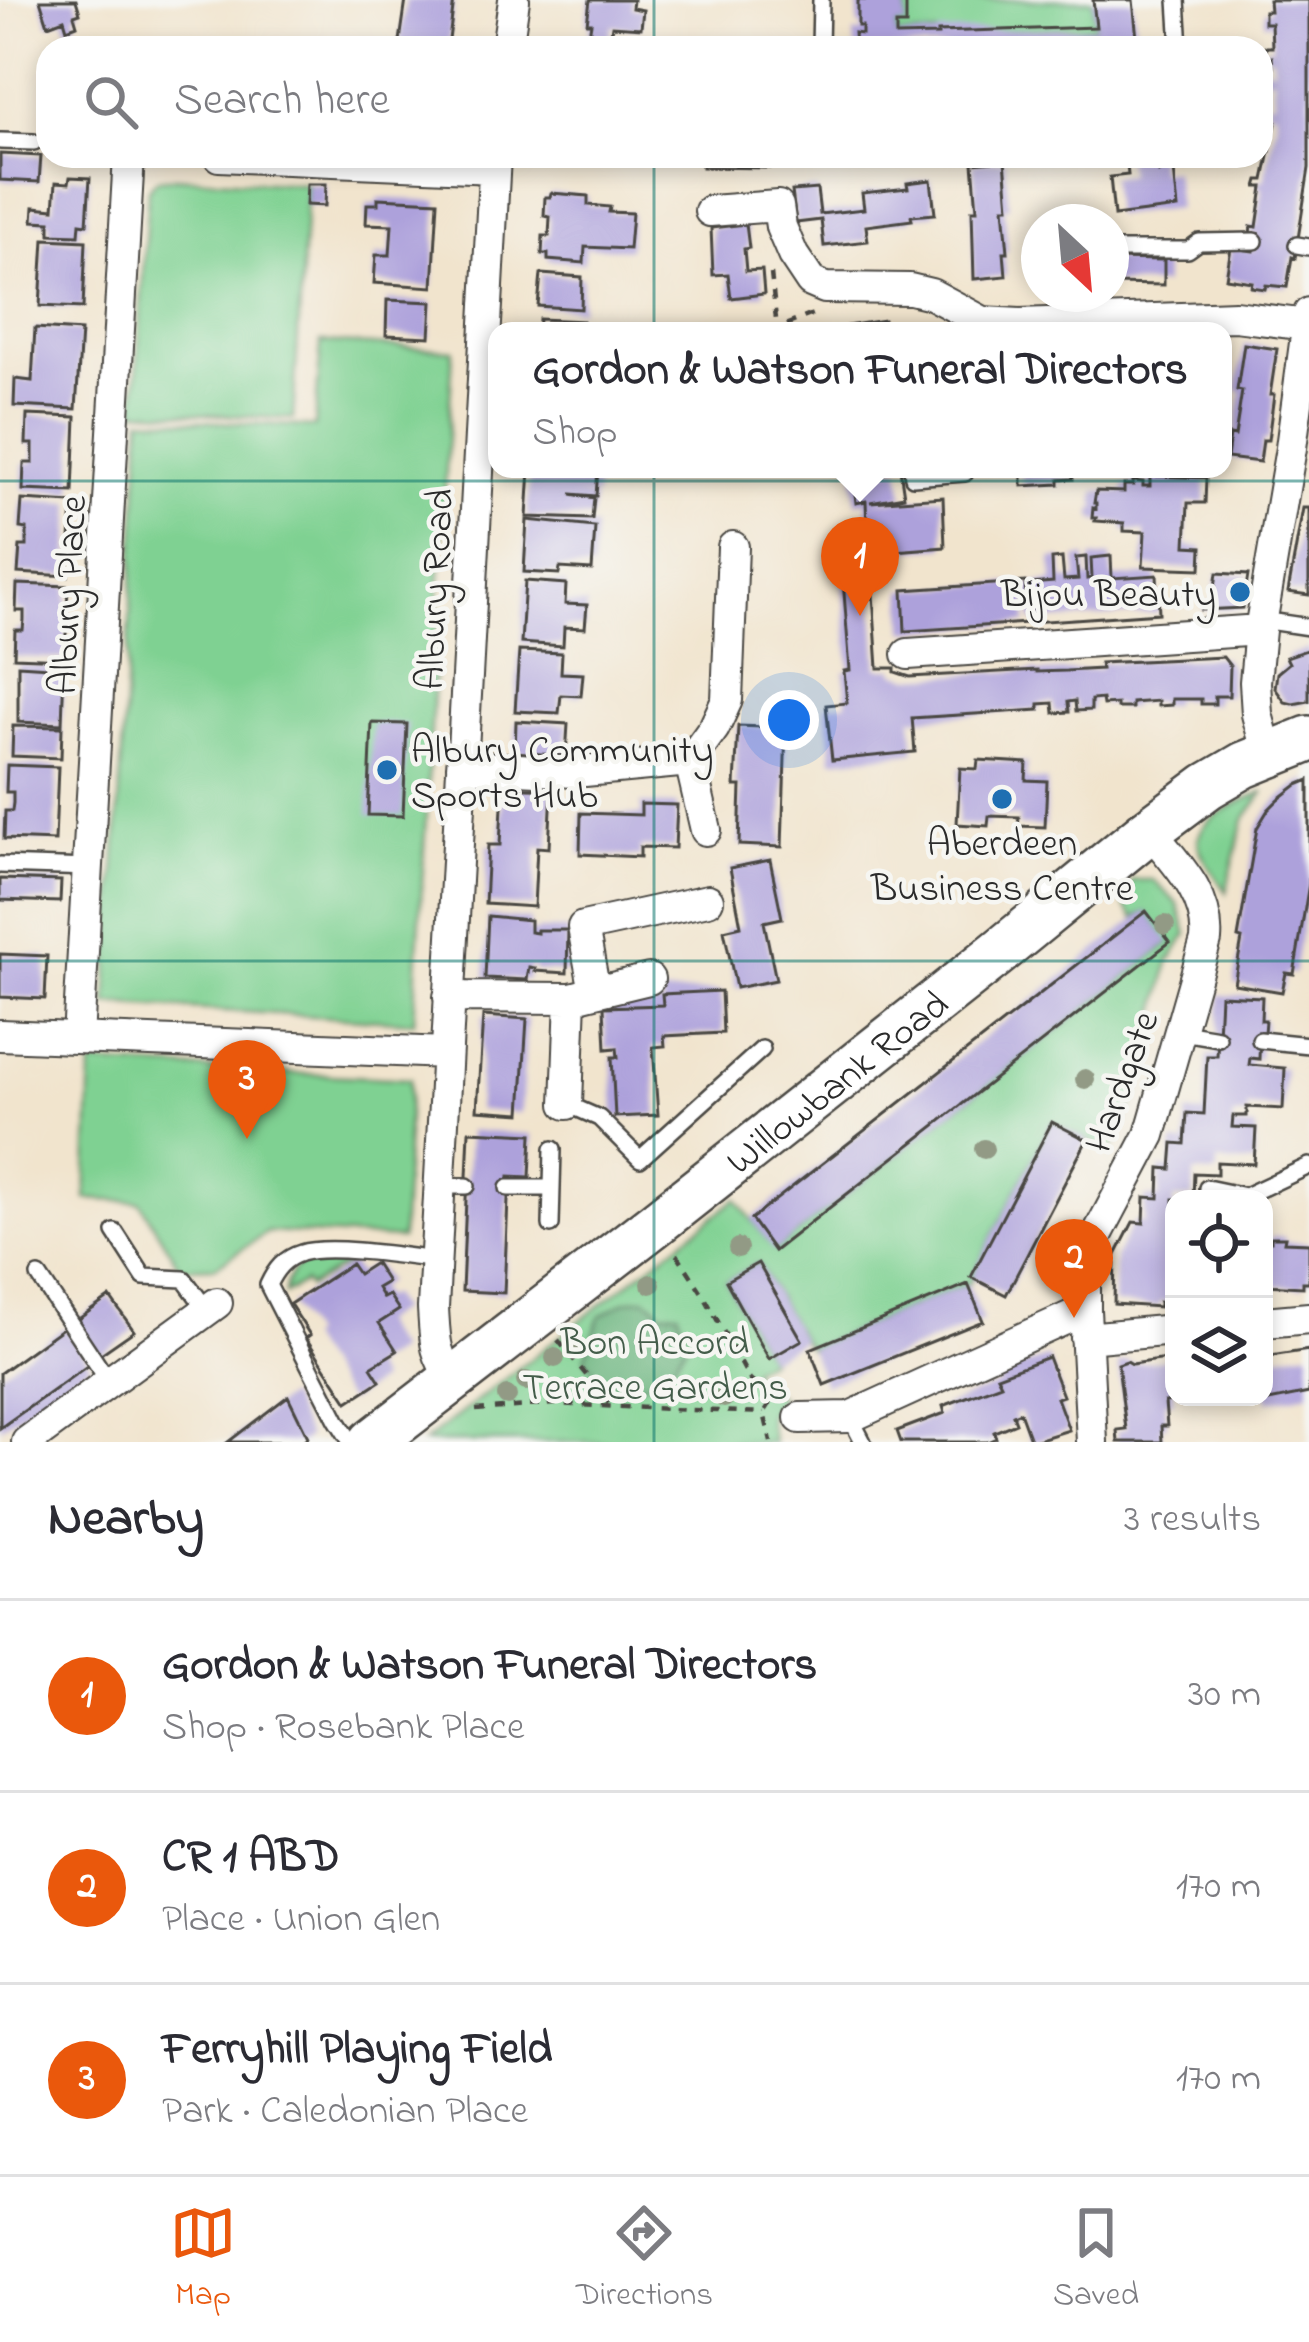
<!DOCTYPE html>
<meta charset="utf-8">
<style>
:root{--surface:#fff;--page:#f7f7f7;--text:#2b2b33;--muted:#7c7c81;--line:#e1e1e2;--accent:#ea580c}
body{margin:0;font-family:"Indie Flower",sans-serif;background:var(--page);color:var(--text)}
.controls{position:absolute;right:36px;bottom:36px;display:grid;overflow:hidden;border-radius:24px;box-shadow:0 6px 18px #0003}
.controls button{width:108px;height:108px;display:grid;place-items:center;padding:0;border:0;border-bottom:3px solid var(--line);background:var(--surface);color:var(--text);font:60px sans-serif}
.compass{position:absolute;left:1021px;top:204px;width:108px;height:108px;border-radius:50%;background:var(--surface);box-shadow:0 6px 18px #0003;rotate:154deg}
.you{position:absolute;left:789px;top:720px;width:42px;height:42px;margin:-30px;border:9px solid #fff;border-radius:50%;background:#1a73e8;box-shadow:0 0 0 18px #1a73e833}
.badge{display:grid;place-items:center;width:78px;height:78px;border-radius:50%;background:var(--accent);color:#fff;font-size:39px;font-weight:700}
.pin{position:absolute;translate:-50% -99px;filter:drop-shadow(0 3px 6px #0008)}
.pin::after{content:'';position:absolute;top:63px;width:42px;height:36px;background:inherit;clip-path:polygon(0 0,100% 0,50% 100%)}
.popup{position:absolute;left:488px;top:322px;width:744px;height:156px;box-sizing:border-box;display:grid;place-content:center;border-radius:24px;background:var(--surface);filter:drop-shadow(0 3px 9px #0005);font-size:39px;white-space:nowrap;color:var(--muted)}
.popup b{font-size:45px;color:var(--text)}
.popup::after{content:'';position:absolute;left:50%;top:100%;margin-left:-24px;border:24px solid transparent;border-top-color:var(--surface)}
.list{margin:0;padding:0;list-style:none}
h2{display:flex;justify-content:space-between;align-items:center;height:156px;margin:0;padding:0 48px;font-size:51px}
h2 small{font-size:39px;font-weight:400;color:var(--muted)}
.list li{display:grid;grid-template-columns:78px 1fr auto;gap:36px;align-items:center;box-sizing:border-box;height:192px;padding:0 48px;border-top:3px solid var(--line)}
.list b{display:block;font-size:45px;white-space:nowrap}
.list p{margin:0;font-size:39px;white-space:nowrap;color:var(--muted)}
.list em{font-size:39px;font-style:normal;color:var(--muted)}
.icon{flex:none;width:66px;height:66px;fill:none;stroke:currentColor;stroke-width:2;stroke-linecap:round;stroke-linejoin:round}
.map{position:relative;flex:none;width:1309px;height:1442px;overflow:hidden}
.search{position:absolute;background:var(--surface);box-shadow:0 6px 18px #0003;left:36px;right:36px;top:36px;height:132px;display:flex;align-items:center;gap:30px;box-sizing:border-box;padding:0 42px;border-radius:36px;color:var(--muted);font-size:45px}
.sheet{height:732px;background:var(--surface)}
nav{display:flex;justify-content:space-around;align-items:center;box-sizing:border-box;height:168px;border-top:3px solid var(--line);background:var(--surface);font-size:33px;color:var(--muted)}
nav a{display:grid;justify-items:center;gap:6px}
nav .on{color:var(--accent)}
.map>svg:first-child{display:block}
.green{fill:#7fd192;stroke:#557e5e;stroke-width:3}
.forest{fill:#67b37c;stroke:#496f54;stroke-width:3}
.building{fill:#ada1db}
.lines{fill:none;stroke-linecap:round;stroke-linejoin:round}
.lane-casing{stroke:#494743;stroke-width:20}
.street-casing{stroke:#494743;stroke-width:34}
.secondary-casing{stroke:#494743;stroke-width:50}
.path{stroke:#494743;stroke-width:4.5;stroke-dasharray:9 9;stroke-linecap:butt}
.lane{stroke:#fff;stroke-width:15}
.street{stroke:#fff;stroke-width:30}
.secondary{stroke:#fff;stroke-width:45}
.tree{fill:#929a85}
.grid{fill:none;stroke:#0f766e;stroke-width:3;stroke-opacity:0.55}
.poi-dot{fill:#1f6fb2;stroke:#f6f6f2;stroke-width:4.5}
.labels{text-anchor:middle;stroke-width:9;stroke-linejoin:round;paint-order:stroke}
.street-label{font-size:39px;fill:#2b2b2b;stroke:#f6f6f2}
.poi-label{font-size:39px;fill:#2b2b2b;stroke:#f6f6f2;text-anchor:end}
.park-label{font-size:39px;fill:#445d4a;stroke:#f6f6f2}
</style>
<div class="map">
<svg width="1309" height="1442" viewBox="0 0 1309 1442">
<rect width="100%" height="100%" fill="#f6f6f2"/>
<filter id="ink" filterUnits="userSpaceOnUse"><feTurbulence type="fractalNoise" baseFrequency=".00833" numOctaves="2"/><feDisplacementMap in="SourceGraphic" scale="24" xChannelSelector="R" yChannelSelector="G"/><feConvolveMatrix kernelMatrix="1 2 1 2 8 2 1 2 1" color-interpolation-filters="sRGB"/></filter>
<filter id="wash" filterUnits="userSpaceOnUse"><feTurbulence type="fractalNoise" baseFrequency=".004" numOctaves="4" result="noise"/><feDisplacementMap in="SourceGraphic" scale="48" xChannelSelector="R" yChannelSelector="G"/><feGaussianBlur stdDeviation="2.7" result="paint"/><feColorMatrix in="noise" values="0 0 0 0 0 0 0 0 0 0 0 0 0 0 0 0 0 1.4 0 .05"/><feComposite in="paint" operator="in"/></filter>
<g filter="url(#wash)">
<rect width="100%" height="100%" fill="#f1e4cd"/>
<path class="green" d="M906,0H1093L1096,27L896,36V25L906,24Z
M175,177L307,184L293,419L135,410L148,189L156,180Z
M321,342L453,350L414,1022L107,1004L142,418L315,427Z
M1265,791L1244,820L1226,892C1218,879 1206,865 1200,850C1188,819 1244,802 1265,791Z
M1133,880H1153L1178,904L1187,934L1169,962L1137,1097L1111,1152L1052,1122L968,1284L810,1349L802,1340L758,1263L726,1281L769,1359L751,1369L758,1383L780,1397L768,1416L773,1442H424L736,1199L775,1250L1169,943L1146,912L1134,918L1121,900Z
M91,1064L410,1079L401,1239L268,1232L215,1267L180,1268L140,1202L86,1199Z
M313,1256L347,1258L348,1263L308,1287L304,1282L285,1294C286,1273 296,1266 313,1256Z"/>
<path class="forest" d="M644,1298L655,1304L661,1312L678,1311L687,1341C670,1375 658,1383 621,1389L599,1377L585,1358L600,1316L626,1301Z"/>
<g id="blocks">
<path class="building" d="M40,0H76L80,13L74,15L77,25L67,29L64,19L48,25Z
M406,0H454L448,48H399Z
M590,0H633L632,8L643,10L641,28L612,26L610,38L589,35L591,23H587Z
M858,0H906V25H896V36L938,35V32L1096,27L1093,0H1133L1138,48H855L854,33L862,34V26H858Z
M1269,0H1309V168L1295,258L1292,257L1287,287L1266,285L1265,289L1251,287L1252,282L1226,278L1231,248L1254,251L1256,234L1250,233L1251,226L1257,227L1263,187H1257L1259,180H1264L1276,123L1275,110L1268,111V101H1274L1273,78L1261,79V69L1273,68L1272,57H1266L1265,47H1272L1271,23H1264V11H1270Z
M0,154L41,156L39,182L0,180Z
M702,156H769V168L702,167Z
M1126,156H1157L1159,172L1174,170L1178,208L1114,216L1110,177L1128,175Z
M1005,160L1009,207H1004L1008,252H1004L1006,276L974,279L972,210H977L973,163Z
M70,177L90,178L87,224L80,223L79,235L50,234V222L33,221L34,207L54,209L56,182L69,183Z
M931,180L935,214L911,216L912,220L866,226L868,241L824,246L821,220L796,223L792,191L817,189L820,214L864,209L862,193L908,188L907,183Z
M307,184H326L325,206L306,205Z
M551,193L588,196V205L610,207L609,212L632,213L629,249L585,247L584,263L548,260V254H542L543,236H549L550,217L544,216L545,197H550Z
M378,198L438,201L433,287L374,283L376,255H390L392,225L366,224L367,204H378Z
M746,224L749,248L744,249L746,271L762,270L764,294L731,298L728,274L713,275L711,228Z
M44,239L86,241L83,308L40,306Z
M1111,259L1164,260V285L1111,284Z
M541,274L582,277L581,309L538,306Z
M387,300L432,302L430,337L386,335Z
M539,319L583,321V331H538Z
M884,320L886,331H848L847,326Z
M35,328L81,331L76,409L14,406L15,379L32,381Z
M1244,344L1277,349L1270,395H1274L1268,440H1263L1260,462L1227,458L1230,435L1235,436L1242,391L1237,390Z
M27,415L76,417L73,492L23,490L24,463H33V444H26Z
M530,469H598L596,496L571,494L594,498L592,519L527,517Z
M857,469H900L904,496L870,502L943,497L945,547L882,552L871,565L878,668H895V672L910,677L1037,670V672L1066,671L1101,669L1100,663L1223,657L1230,666L1229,696H1215V704H1201V699H1172V705L1158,706V701L1132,703V708H1117V704L1103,705L1102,699L1091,700V710L1076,711L1075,701L1068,702L1069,712L1054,713L1053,703L1039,704V710L912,718L915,752L832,760L826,705L847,703L844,671L850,670L841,554L868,553L866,501L856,503L853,476L858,475Z
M1022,469H1072L1073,479L1059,480V484L1022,486Z
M1150,476L1206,478L1205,503H1188L1186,546L1202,547L1201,569L1143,567L1145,532L1124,531V523L1095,521L1096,518H1092L1093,508L1096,509V503H1094L1096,491L1124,492V485H1133V481L1143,482V486H1150Z
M22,500L72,503L68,576L18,573L20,546H27V529L20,528Z
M1303,508H1309V595L1288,592Z
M527,520L595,527L592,570L560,568L559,574L524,572Z
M1111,556L1112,578L1157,575L1159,613L1032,622L1029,584L1053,582L1052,559L1062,558L1064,580L1078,579L1076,558L1086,557L1087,579L1092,578L1091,558Z
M1217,573L1248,575L1243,608L1202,610L1203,603L1213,601Z
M525,581L566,584L565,604L587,605L585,628L564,627L563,646L521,643Z
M1025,582L1027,623L905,631L903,590Z
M17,584L68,586L65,659L14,657L15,630H23L24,620V611H16Z
M1309,649V701L1293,704L1285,702L1275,688L1277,673L1289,663L1286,657Z
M519,651L562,653L561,673L583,674L581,696L561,695L559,713L515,711Z
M18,665L64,668L62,724L18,722Z
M516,721L568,724L566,756L515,752Z
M372,723L407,724L403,816L368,815Z
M13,726L62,727L61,758L12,756Z
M738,726L786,728L782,847L739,845L741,786H735Z
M978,760L1027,763L1026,780L1047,781L1045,827L1018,826L1019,817L989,816L988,826L957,824L960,768L977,769Z
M7,765L58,767L55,841L4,839L5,811H12L13,803V792H6Z
M1309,780V883L1294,974L1286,973L1282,992L1234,984L1242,939L1238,938L1257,828L1268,810L1279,799L1297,785Z
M503,787L552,789L549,848L537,847L534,907L485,904L488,845H500Z
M641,804L677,805L675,848L640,847V857L580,854L581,813L641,815Z
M770,860L782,918L764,922L776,980L736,988L724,930L741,926L730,868Z
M0,879L61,881L60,902L0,900Z
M1146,911L1170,942L774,1251L751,1219Z
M488,916L530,920V932L537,933V930H568L567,973L535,971V968L529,967L527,980L485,978Z
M0,954L47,956L45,999L0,997Z
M721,991L723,1033L664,1036L665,1046L653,1047L658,1115L615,1117L612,1057H618L617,1048L606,1049L604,1007L663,1005L662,994Z
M1220,995L1262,997L1261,1020H1265L1264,1033H1260L1259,1059L1250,1058L1249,1065L1285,1068L1283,1109L1247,1107V1116H1233L1232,1127L1256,1128L1254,1164L1217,1162V1174L1194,1173L1193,1199H1174V1303L1159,1302V1307L1114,1304L1115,1257L1133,1222L1144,1223L1145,1197L1159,1198L1160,1168L1171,1169L1173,1143L1185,1144L1187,1113L1204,1114L1207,1056H1217Z
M483,1016L527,1019L521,1113L477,1110Z
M1052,1122L1087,1140L1006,1295L971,1277Z
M469,1131L532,1134L530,1177L509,1176L504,1293L462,1291Z
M1271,1237H1285L1284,1242L1309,1243V1282H1303V1287L1264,1285V1241H1271Z
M375,1263L387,1282L377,1288L383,1298L389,1295L399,1310L379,1323L397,1351L371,1367L380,1381L348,1402L306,1338L310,1335L290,1304L351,1264L358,1274Z
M758,1263L802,1340L769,1359L726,1281Z
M968,1284L983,1321L824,1385L810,1349Z
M110,1297L134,1331L98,1356L74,1322Z
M64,1327L90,1364L0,1428V1373Z
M1309,1350V1393L1269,1401L1268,1393H1264V1357Z
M1048,1357L1063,1396L1057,1398L1069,1430L1031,1442L1020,1412L1013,1415L1016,1423L994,1432L996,1438L987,1442H901L897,1431L945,1413L943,1406L1001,1384L997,1376Z
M1174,1358V1401L1165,1402L1167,1426H1161L1162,1442H1118L1117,1430L1126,1429L1118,1364L1127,1361L1132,1364Z
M288,1396L308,1437L301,1442H228Z"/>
</g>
</g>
<g filter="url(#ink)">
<use href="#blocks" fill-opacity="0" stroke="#494743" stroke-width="3"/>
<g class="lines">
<defs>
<path id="lane" d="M1177,0L1180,48
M820,48L821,0
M0,141L34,142
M1297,245L1309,247
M1111,250H1188L1199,242L1255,241
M912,469L913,477L965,473
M1262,620L1309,627
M0,865L90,868
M1182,1032L1218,1038
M1260,1040L1309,1045
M567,1104L599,1118L640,1159L762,1049
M439,1186H467
M508,1188H552
M1207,1188L1245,1196L1309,1166
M551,1225L553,1149
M115,1232L144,1277L184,1279L207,1310
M39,1276L109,1382
M850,1417L863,1442
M351,1442L337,1420L268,1285C275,1270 284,1258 301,1253C328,1244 405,1256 436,1260"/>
<path id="street" d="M507,48L514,0
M219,156L494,168
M710,211L778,206L781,227L793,255L811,282L825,288L910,289L931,294L983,322L1020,324L1235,316L1307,325
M908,654L1260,630
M1268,755L1257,714L1255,682L1260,630L1291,448L1309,313
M462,766L574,772L690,761
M706,830L690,761L714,728L727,700L733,547
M595,992L649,979
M449,997L571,998L595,992L583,927L708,900
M0,1035L446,1053
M78,1038L129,156
M567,1104L571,998
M1264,1322L1309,1318
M1086,1338L1174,1330
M453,1380C434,1353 435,1341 433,1308L495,156
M800,1418L850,1417L1085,1310
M27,1442L217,1303
M1092,1442L1085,1310V1258L1150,1135L1206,940C1210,895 1175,862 1149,830"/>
<g id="secondary">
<path id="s1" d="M372,1442L655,1224L998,953L1149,830L1208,786L1244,765L1309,739"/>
</g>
</defs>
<use href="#lane" class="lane-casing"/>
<use href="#street" class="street-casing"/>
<use href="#secondary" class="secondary-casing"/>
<path class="path" d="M771,274L777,328
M770,331L813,314
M655,469H680
M707,469L710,475
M677,1254L703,1294L750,1380L773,1399L764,1413L771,1442
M558,1340L611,1406
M476,1410L554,1404L764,1413"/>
<use href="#lane" class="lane"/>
<use href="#street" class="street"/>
<use href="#secondary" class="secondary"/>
</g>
<g class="tree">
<circle cx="1165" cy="925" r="10"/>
<circle cx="1085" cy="1079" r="10"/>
<circle cx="984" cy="1149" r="10"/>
<circle cx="738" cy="1248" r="10"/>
<circle cx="651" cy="1284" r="10"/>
<circle cx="574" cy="1343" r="10"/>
<circle cx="555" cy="1358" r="10"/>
<circle cx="526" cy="1381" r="10"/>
<circle cx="507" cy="1396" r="10"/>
<circle cx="724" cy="1398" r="10"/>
</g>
</g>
<path class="grid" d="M654,0V48M654,156V1442M0,481H1309M0,961H1309"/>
<g class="poi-dot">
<circle cx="1240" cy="592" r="12"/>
<circle cx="387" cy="770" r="12"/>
<circle cx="1002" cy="799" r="12"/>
</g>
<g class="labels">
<g class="street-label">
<text transform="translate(433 589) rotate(-87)" y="14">Albury Road</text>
<text transform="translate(66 595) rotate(-87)" y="14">Albury Place</text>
<text transform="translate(1120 1081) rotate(-70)" y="14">Hardgate</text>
<text dy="14" stroke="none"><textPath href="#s1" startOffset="588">Willowbank Road</textPath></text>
</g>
<g class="poi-label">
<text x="1216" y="606">Bijou Beauty</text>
<text x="411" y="762" text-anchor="start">Albury Community<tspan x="411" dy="45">Sports Hub</tspan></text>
<text x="1002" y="855" text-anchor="middle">Aberdeen<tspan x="1002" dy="45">Business Centre</tspan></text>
</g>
<g class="park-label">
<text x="655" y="1354">Bon Accord<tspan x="655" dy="45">Terrace Gardens</tspan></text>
</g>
</g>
</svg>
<div class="controls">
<button><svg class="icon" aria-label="locate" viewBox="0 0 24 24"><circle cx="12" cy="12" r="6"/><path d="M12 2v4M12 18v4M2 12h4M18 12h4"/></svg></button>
<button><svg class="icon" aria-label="layers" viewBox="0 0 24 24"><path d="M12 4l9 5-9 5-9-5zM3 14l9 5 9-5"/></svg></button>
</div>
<svg class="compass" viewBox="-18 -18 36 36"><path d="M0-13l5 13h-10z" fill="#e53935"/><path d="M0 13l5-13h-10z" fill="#7c7c81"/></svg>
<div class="you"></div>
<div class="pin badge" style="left:860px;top:616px">1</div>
<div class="popup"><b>Gordon &amp; Watson Funeral Directors</b>Shop</div>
<div class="pin badge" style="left:1074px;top:1318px">2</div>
<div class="pin badge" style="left:247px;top:1139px">3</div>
<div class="search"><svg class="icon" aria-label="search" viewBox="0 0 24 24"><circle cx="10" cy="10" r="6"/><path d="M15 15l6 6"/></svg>Search here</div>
</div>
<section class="sheet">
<h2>Nearby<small>3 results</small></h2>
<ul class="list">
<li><span class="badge">1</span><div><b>Gordon &amp; Watson Funeral Directors</b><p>Shop · Rosebank Place</p></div><em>30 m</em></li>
<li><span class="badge">2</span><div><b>CR 1 ABD</b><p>Place · Union Glen</p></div><em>170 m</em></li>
<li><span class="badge">3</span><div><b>Ferryhill Playing Field</b><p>Park · Caledonian Place</p></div><em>170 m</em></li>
</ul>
</section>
<nav>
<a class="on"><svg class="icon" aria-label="map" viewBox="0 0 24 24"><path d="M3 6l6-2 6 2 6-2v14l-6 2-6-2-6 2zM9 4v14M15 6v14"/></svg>Map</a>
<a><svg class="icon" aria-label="directions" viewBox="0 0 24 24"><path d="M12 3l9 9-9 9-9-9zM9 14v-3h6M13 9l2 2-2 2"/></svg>Directions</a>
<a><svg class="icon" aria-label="saved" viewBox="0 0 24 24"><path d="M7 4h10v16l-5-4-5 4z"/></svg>Saved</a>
</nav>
